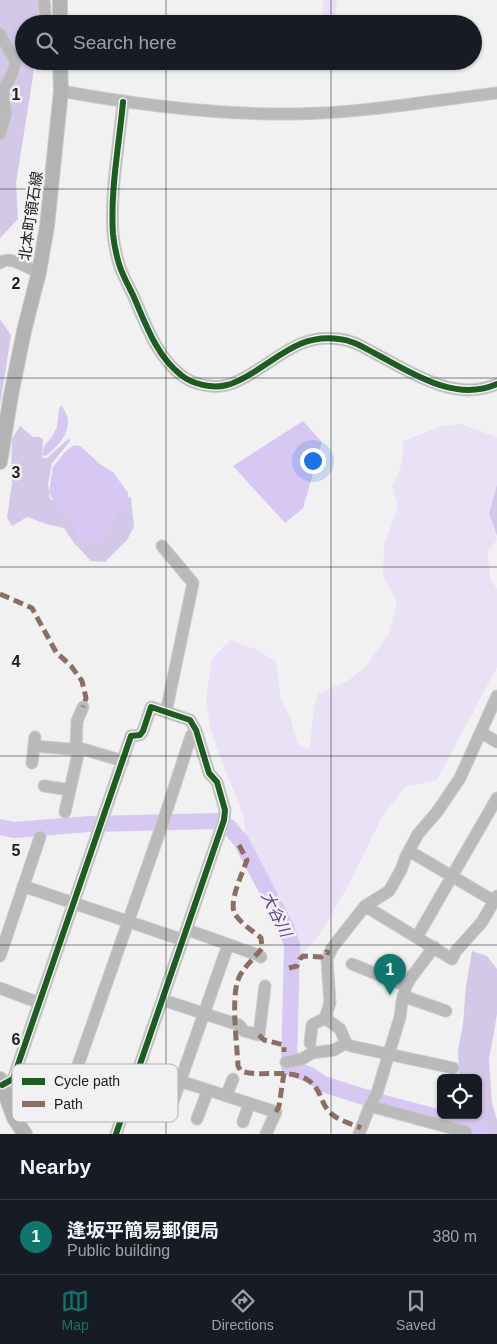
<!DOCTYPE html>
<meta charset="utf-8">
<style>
:root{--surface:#171b24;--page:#20242c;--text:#f1f3f6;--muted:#9ea1a6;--line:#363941;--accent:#0f766e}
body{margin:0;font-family:Arial,"Noto Sans JP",sans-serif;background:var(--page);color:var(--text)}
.controls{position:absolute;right:15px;bottom:15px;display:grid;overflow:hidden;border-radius:8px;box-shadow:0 1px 4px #0004}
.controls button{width:45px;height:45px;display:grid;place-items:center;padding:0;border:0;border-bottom:1px solid var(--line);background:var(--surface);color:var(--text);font:25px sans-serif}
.you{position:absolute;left:312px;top:460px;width:18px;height:18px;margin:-12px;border:4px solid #fff;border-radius:50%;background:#1a73e8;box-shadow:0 0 0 8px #1a73e833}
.badge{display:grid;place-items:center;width:32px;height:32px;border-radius:50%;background:var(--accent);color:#fff;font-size:16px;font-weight:700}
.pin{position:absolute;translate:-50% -41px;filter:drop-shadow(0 1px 2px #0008)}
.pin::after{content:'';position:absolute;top:26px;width:18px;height:15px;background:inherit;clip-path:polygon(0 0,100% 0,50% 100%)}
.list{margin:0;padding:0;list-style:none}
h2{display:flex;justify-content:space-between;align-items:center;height:65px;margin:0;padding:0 20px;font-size:21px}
h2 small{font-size:16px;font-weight:400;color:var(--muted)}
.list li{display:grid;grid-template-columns:32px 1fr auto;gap:15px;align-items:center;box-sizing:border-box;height:75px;padding:0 20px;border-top:1px solid var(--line)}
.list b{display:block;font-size:19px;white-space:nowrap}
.list p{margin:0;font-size:16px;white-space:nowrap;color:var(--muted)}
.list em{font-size:16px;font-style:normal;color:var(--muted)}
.icon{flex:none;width:28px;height:28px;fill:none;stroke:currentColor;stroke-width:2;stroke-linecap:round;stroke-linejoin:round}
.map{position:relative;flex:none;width:497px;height:1134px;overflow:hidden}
.search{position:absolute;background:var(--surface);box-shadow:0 1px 4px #0004;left:15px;right:15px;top:15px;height:55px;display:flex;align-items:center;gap:12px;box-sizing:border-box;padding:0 18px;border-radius:28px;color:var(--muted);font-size:19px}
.sheet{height:140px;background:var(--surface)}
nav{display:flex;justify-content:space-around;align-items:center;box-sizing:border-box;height:70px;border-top:1px solid var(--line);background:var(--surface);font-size:14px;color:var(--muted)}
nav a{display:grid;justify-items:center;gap:2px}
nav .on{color:var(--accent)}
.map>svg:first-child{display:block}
.green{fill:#e9e2f7}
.forest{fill:#d4c8e9}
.water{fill:#d7c7f3}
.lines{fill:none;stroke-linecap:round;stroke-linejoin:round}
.river{stroke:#d7c7f3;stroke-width:16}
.minor-casing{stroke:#cbcbcc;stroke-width:13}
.major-casing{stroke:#cbcbcc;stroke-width:16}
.minor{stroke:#bababb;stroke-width:11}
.major{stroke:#b3b3b3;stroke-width:14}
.quiet{stroke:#8d6e63;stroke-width:5;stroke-dasharray:10 5;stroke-linecap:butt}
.cycleway-casing{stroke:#f1f0f3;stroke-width:9}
.cycleway{stroke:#1b5e20;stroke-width:6}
.grid{fill:none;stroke:#202021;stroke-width:1;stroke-opacity:0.55}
.labels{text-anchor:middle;stroke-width:5;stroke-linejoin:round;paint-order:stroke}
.street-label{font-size:15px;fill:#202021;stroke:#f1f0f3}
.water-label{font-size:16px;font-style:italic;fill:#63448d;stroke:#f1f0f3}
.key{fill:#f1f0f3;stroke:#b2b2b4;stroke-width:1}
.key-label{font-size:14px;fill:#202021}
.grid-label{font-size:16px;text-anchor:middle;font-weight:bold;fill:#202021;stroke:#f1f0f3;stroke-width:5;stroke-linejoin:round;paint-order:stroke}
</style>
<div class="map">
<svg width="497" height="1134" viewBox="0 0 497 1134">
<rect width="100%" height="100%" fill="#f1f1f2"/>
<path class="green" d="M323,0H337L335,24H322Z
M460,424L497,437V484L489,514L497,540L487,551L491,580L497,589V667L437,780L405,787L382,817L350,882L328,921L314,942L294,961L276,931L247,848L243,814L220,757L210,727L206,697L212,659L230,640L255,649L276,661L281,700L290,717L298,745L310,749L313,713L318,694L349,680L367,665L389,633L397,602L383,576L384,546L398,506L392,485C402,470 403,459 403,441L442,426Z"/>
<path class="forest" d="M0,0H40L37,24H24V61H34L33,76L16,183L18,219L0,238Z
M0,319L11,335L0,406Z
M20,426L33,437H40L43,439L42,458H47L68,439L71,440L52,463L48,484L50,499L63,506L131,497L134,527L127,540L105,562L91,561L74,543L64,528L46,524L27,517L12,526L7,518L12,483L11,470L12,439Z
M497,484V536L489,514Z
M472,951L487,956L497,969V1014L489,1060L492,1103L497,1120V1134H477L464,1115H478V1078H459L458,1050L463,1024L466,986Z"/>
<path class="water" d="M62,405C64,410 68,416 68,420C69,435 57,447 46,456L42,455L44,446L52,437L57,427L59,408Z
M303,421L322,442L303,508L285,523L233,466Z
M74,445L80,446L101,465L113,472L128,493V499L100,541L78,539V533L75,524L53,500L49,492L53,467L65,452Z"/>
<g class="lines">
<path class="river" d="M0,827L14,830L90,824L217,821L229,827L241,841L286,927L292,944L289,1067L310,1075L323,1084L380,1102L475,1127L480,1134"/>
<defs>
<path id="minor" d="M44,0L46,24
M0,34L14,59L15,64L13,72L4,89L3,97L6,114L0,134
M61,91C138,105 215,115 294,114C362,113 430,101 497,93
M123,102C119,146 110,191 113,234C114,244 116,254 119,264C122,274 128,285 133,295C145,322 156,356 181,375C192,384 212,389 227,385C236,383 246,377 254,372C283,354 303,334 339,339C352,340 363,347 374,353C411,372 454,403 497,384
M0,263C10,254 28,269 39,272
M162,546L193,583L166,712
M83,707L77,721L76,747L123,761
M482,733L497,742
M34,746L69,749L76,747L78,754L65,812
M32,763L35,737
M44,786L70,790
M409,851L494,901
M23,886L183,940
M365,906L452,959L456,951L482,922L497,896
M188,930L258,955L261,957
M417,937L497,798
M0,956L40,837
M352,964L406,986
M0,988L39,1003
M403,996L446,1011
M163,1000L239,1025L244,1031L259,1035L265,986
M310,1043L312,1025L327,1017
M286,1062L302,1059L312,1053L334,1050L346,1043
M453,1068L351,1046L346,1043L340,1029L329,1021L326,1015L330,1003L327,959L332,948L365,906L389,891L401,870L406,856L418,834L437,812L460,778L497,696
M180,1081L276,1112L266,1134
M2,1085L13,1079L131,736L140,735L143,731L151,707L190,720L196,730L209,773L217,782L225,810L224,820L116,1134
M226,1096L233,1079
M370,1106L466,1132L465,1134
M168,1116L228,945
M14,1118L28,1098L35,1094L71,1085L162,825L191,736L196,730
M197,1119L208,1090
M243,1122L249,1104
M359,1134L370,1106L377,1093L400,1017L402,1002L406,986L410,979L434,947"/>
<path id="major" d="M60,0V24
M0,462L11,395L24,331L39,272L47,226L61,91L60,61
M0,1079L14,1118L25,1134"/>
</defs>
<use href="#minor" class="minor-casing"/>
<use href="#major" class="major-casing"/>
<use href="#minor" class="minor"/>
<use href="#major" class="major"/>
<path class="quiet" d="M0,594L32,608L56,652L71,666L82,681L86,698L83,707
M239,845L247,860C243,872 228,902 235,914C240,923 253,931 261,938L262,948C255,958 242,968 238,980C231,999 237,1044 238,1066L241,1071C262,1078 285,1068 306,1079C323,1088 319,1105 333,1115C340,1121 352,1124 361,1128
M289,968L297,966L300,959L303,956L321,957L326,952L330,953
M259,1035L264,1040L284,1045V1052
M276,1112L279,1106L284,1073"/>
<defs>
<path id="cycleway" d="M123,102C119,146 110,191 113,234C114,244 116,254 119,264C122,274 128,285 133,295C145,322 156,356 181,375C192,384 212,389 227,385C236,383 246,377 254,372C283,354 303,334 339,339C352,340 363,347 374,353C411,372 454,403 497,384
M2,1085L13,1079L131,736L140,735L143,731L151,707L190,720L196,730L209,773L217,782L225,810L224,820L116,1134"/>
</defs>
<use href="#cycleway" class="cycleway-casing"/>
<use href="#cycleway" class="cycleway"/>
</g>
<path class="grid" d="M166,0V24M331,0V24M166,61V1134M331,61V1134M0,189H497M0,378H497M0,567H497M0,756H497M0,945H497"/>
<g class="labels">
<g class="street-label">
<text transform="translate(31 216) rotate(-82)" y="5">北本町領石線</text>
</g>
<g class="water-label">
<text transform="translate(277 914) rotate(64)" y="6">大谷川</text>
</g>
</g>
<rect x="12" y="1064" width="166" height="58" rx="8" class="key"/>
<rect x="22" y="1078" width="23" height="7" fill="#1b5e20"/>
<rect x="22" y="1101" width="23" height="6" fill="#8d6e63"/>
<g class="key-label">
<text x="54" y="1086">Cycle path</text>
<text x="54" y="1109">Path</text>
</g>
<g class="grid-label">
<text x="16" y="100">1</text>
<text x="16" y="289">2</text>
<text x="16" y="478">3</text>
<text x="16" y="667">4</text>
<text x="16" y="856">5</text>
<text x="16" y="1045">6</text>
</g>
</svg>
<div class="controls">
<button><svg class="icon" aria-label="locate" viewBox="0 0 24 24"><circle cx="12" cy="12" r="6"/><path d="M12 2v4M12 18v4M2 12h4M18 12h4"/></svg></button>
</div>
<div class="you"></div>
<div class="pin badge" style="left:390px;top:995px">1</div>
<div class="search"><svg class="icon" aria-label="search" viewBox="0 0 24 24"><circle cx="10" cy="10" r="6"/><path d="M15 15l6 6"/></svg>Search here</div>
</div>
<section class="sheet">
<h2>Nearby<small></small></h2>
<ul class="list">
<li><span class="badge">1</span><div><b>逢坂平簡易郵便局</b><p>Public building</p></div><em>380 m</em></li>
</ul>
</section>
<nav>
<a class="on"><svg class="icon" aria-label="map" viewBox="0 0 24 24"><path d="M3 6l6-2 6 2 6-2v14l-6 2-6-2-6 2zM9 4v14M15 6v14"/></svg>Map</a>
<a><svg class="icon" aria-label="directions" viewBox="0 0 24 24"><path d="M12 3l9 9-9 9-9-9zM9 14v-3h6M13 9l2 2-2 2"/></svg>Directions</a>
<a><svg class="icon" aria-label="saved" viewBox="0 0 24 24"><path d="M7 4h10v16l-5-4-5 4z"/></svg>Saved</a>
</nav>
